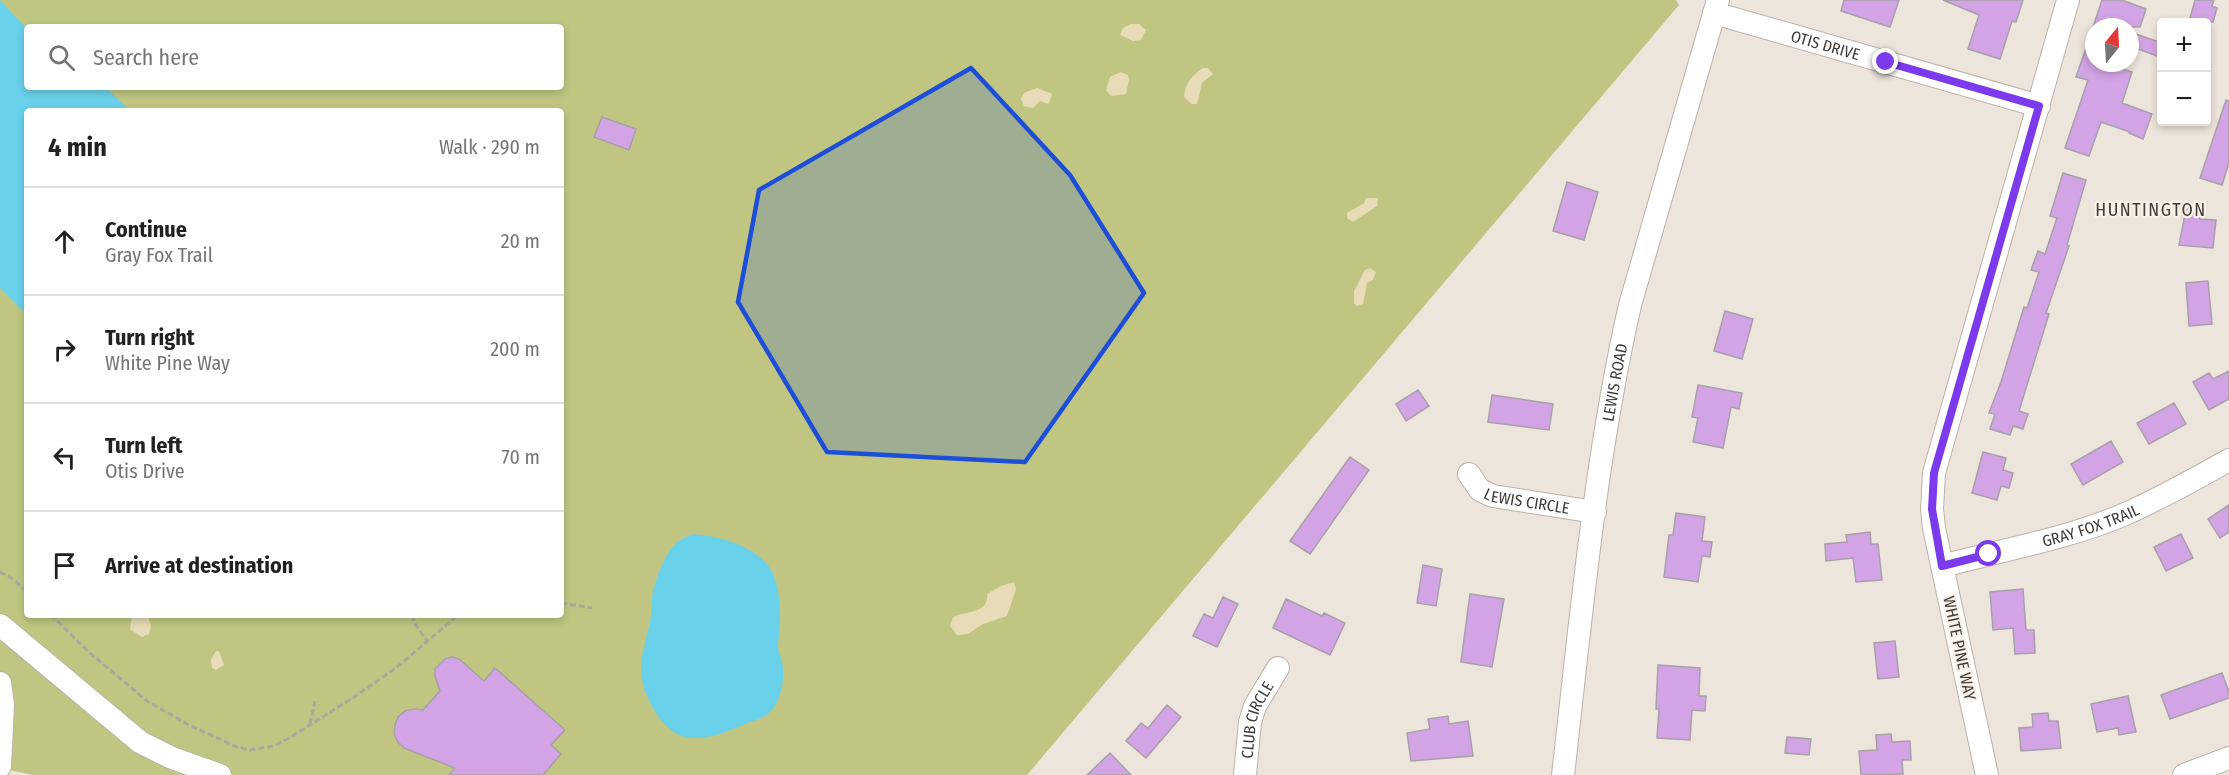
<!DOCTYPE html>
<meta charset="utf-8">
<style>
:root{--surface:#fff;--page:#f2f2f2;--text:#202124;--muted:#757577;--line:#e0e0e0}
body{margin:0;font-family:"Fira Sans Condensed",sans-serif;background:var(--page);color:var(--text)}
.controls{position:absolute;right:18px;top:18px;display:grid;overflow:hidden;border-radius:6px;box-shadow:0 3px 9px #0003}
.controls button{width:54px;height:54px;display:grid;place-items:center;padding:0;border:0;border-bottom:2px solid var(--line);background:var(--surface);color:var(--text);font:30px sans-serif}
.compass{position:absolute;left:2085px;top:18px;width:54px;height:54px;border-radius:50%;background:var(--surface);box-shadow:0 3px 9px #0003;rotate:18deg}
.stop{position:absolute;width:18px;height:18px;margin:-14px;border:4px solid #7c3aed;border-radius:50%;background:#fff}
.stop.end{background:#7c3aed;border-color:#fff;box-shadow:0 2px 6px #0008}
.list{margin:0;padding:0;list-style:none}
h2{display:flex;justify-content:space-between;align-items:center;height:78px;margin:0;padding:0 24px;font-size:26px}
h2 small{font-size:20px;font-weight:400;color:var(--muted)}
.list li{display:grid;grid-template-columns:39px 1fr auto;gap:18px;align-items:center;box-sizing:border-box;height:108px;padding:0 24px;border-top:2px solid var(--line)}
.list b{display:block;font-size:22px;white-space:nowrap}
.list p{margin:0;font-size:20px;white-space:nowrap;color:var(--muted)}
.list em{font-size:20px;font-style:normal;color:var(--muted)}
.icon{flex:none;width:33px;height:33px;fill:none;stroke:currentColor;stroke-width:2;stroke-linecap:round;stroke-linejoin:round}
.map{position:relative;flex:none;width:2229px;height:775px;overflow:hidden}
.search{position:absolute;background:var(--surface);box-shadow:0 3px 9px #0003;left:24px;top:24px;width:540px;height:66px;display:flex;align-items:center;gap:15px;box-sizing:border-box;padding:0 21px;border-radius:6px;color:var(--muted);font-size:22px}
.panel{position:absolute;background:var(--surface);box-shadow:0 3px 9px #0003;left:24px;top:108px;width:540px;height:510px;border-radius:6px}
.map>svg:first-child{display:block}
.green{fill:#c0c682;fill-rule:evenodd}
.sand{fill:#e6dcb7}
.water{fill:#69d1ea}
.building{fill:#d3a4e5;stroke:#a6a0a9;stroke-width:1.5}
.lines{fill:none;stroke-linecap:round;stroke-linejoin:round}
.minor-casing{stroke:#bbb2a9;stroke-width:24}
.path{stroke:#ada69f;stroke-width:3;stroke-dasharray:6 3;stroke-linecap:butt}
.minor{stroke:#fff;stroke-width:22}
.route{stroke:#7c3aed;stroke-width:8}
.marked{fill:#1d4ed8;fill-opacity:0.2;stroke:#1d4ed8;stroke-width:4.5;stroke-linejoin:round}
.labels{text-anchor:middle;stroke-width:4.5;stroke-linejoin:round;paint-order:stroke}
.street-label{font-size:16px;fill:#403c39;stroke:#faf1e8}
.neighbourhood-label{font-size:18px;letter-spacing:1.5px;fill:#403c39;stroke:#faf1e8}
</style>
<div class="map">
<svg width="2229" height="775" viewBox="0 0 2229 775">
<rect width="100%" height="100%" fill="#ede4db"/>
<path class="green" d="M0,0H1676L1679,5L1027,775H33L0,768ZM27,27H561V87H27ZM27,111H561V615H27Z"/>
<path class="sand" d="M1131,24H1139L1146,30L1141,40L1133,41L1120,35L1123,28Z
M1203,68H1208L1213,74L1202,83L1197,104H1192L1184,97C1185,84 1192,75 1203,68Z
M1121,72L1128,75L1129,80L1126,94L1111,96L1106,90L1110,77Z
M1037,88L1052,94L1049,104L1040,101L1033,108L1024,106L1021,99L1024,93Z
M1366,198H1378L1377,206L1353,222L1347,218V213L1364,203Z
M1370,268L1376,272L1373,280L1367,283L1363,304L1357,306L1354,303V291L1365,270Z
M1014,582L1016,589L1007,616L983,624L968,634L957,635L950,626L953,617C966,611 989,614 987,594L1001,586Z
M132,615H150L148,617L151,626L149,634L142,637L130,629Z
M216,651H219L224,665L216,670L212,668L211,660Z"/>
<path class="water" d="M0,0L27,29V87H105L130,111H27V315L0,288Z
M693,534C719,536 753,545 770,568C777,579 780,599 780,612C781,624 778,637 778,648C779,653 781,657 782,662C785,677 782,697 772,710C767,717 753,721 745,724C702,743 673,749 650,702C635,673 642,656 649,627C652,616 651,603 653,591C657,576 665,553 677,542C681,539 688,536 693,534Z"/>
<path class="building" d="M1844,0H1899L1890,27L1841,11Z
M1943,0H2023L2016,22L2012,21L2000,59L1968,49L1979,15Z
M2102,0H2122L2146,9L2140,27H2093Z
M2195,0H2214L2212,6L2217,8L2213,22H2189Z
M2092,31H2094V63H2103L2132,72L2122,103L2152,114L2143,139L2129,133L2130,132L2101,122L2089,156L2065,148L2088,80L2076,77Z
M2130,32L2162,43V58L2130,46Z
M2226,100L2229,101V163L2222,185L2200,178Z
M602,117L636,129L629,150L594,137Z
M2063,173L2086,180L2067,245L2069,246L2046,313L2049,314L2019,411L2028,414L2023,429L2013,426L2010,435L1990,429L1995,414L1989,413L2001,382L2024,307L2027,308L2039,272L2031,270L2038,251L2045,254L2057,218L2050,216Z
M1567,182L1598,192L1584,240L1553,231Z
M2186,209L2201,211L2200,219L2216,220L2213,248L2179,245Z
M2208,281L2212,324L2189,326L2186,283Z
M1725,311L1753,319L1742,359L1714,351Z
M2229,371V399L2209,410L2193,382L2209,373L2213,379Z
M1698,385L1742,393L1739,409L1731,407L1723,448L1693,442L1698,418L1692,417Z
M1418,390L1429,406L1406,421L1396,404Z
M1492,395L1553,404L1549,430L1488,422Z
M2174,403L2186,424L2149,444L2137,423Z
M2111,441L2123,462L2083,485L2071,464Z
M1983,452L2006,458L2003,470L2013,473L2009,488L2001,486L1997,500L1972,493Z
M1350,457L1369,470L1310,554L1290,541Z
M2229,505V532L2220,538L2208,519Z
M1676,513L1705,517L1702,541L1712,542L1710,557L1702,556L1698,582L1664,577L1669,535H1673Z
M1870,532L1871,544H1878L1882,580L1856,582L1853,558L1826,561L1825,544L1847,542L1846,535Z
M2181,534L2193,558L2166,571L2154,547Z
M1423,565L1442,569L1436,606L1417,603Z
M2023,589L2026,630H2034L2035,653L2015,654L2013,628L1993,630L1990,592Z
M1470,594L1504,599L1492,667L1461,662Z
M1223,597L1238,604L1217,647L1193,636L1204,614L1213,618Z
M1286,599L1322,616L1324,613L1345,623L1330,655L1273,628Z
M1895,641L1899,677L1878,679L1874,643Z
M452,657L459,659L484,681L495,668L565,730L551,745L561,754L543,775H449L455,768L404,748L398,742L394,734L395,725L398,717L405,711L414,709L423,710L440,691L435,676V669L445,659Z
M1658,665L1700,668L1699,696H1706L1705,711L1692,710L1690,740L1657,738L1659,709H1656Z
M2222,673L2229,692V698L2170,719L2161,695Z
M2128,696L2136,732L2119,735L2118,728L2097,732L2091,704Z
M1167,705L1181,717L1146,758L1126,741L1141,723L1148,728Z
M2048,713L2049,721H2058L2061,748L2021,751L2019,728L2033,727L2032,714Z
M1448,716L1449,724L1468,721L1473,756L1411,761L1407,733L1430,729L1428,719Z
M1891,734L1892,742L1910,741L1911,760H1902L1903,774L1861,775L1859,751L1877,750L1876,735Z
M1787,737L1811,739L1809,755L1785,753Z
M1110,753L1131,775H1087Z"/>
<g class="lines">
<defs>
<g id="minor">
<path id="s1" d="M1714,13L2039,106"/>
<path id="s2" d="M1469,474L1480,490L1493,496L1595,512"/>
<path id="s3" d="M1942,566C2002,550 2066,539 2123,515C2160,499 2195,479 2229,460"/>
<path d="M0,625L140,742L172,758L220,775"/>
<path d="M0,683L3,705L0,766"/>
<path id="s4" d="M1245,775L1250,722L1255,706L1278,668"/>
<path id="s5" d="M1563,775C1581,618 1595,459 1630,305L1718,0"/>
<path d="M1987,775L1934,528L1932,509L1934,473L2068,0"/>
<path d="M2184,775L2229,758"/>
</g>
</defs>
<use href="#minor" class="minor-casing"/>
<path class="path" d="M0,572L13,579L27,592
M561,603L592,608
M51,615L90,653L147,701L189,725L237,747L250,750L274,746L291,737L354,697L396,668L458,615
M412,615L415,624L428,642
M310,724L315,701"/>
<use href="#minor" class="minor"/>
</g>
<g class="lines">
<path class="route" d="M1886,62L2039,106L1934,473L1932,509L1942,566L1989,554"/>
</g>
<path class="marked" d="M971,68L1070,175L1144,293L1025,462L827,452L738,302L759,190Z"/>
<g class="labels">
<g class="street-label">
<text dy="6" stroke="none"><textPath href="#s1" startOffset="116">OTIS DRIVE</textPath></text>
<text dy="6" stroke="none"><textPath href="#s5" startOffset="396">LEWIS ROAD</textPath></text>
<text dy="6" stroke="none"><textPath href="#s2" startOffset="68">LEWIS CIRCLE</textPath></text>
<text dy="6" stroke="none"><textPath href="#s3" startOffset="154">GRAY FOX TRAIL</textPath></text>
<text transform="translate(1960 648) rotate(78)" y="6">WHITE PINE WAY</text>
<text dy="6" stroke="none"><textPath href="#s4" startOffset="57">CLUB CIRCLE</textPath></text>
</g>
<g class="neighbourhood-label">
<text x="2151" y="216">HUNTINGTON</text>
</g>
</g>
</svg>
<div class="controls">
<button>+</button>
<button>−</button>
</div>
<svg class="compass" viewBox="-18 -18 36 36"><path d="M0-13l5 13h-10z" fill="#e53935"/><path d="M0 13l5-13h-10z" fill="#757577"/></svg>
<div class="stop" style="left:1989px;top:554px"></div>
<div class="stop end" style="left:1886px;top:62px"></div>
<div class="search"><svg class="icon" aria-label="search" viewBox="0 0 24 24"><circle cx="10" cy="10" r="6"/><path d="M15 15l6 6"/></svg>Search here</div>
<section class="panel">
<h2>4 min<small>Walk · 290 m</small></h2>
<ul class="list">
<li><svg class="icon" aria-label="ahead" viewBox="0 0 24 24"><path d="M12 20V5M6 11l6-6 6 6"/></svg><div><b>Continue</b><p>Gray Fox Trail</p></div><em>20 m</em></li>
<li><svg class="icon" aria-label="right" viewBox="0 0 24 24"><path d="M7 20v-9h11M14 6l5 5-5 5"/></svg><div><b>Turn right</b><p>White Pine Way</p></div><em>200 m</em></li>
<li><svg class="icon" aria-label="left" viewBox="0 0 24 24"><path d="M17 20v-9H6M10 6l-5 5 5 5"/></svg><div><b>Turn left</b><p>Otis Drive</p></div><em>70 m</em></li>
<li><svg class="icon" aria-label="arrive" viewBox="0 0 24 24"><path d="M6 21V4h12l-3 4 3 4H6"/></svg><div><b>Arrive at destination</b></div></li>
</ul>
</section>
</div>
